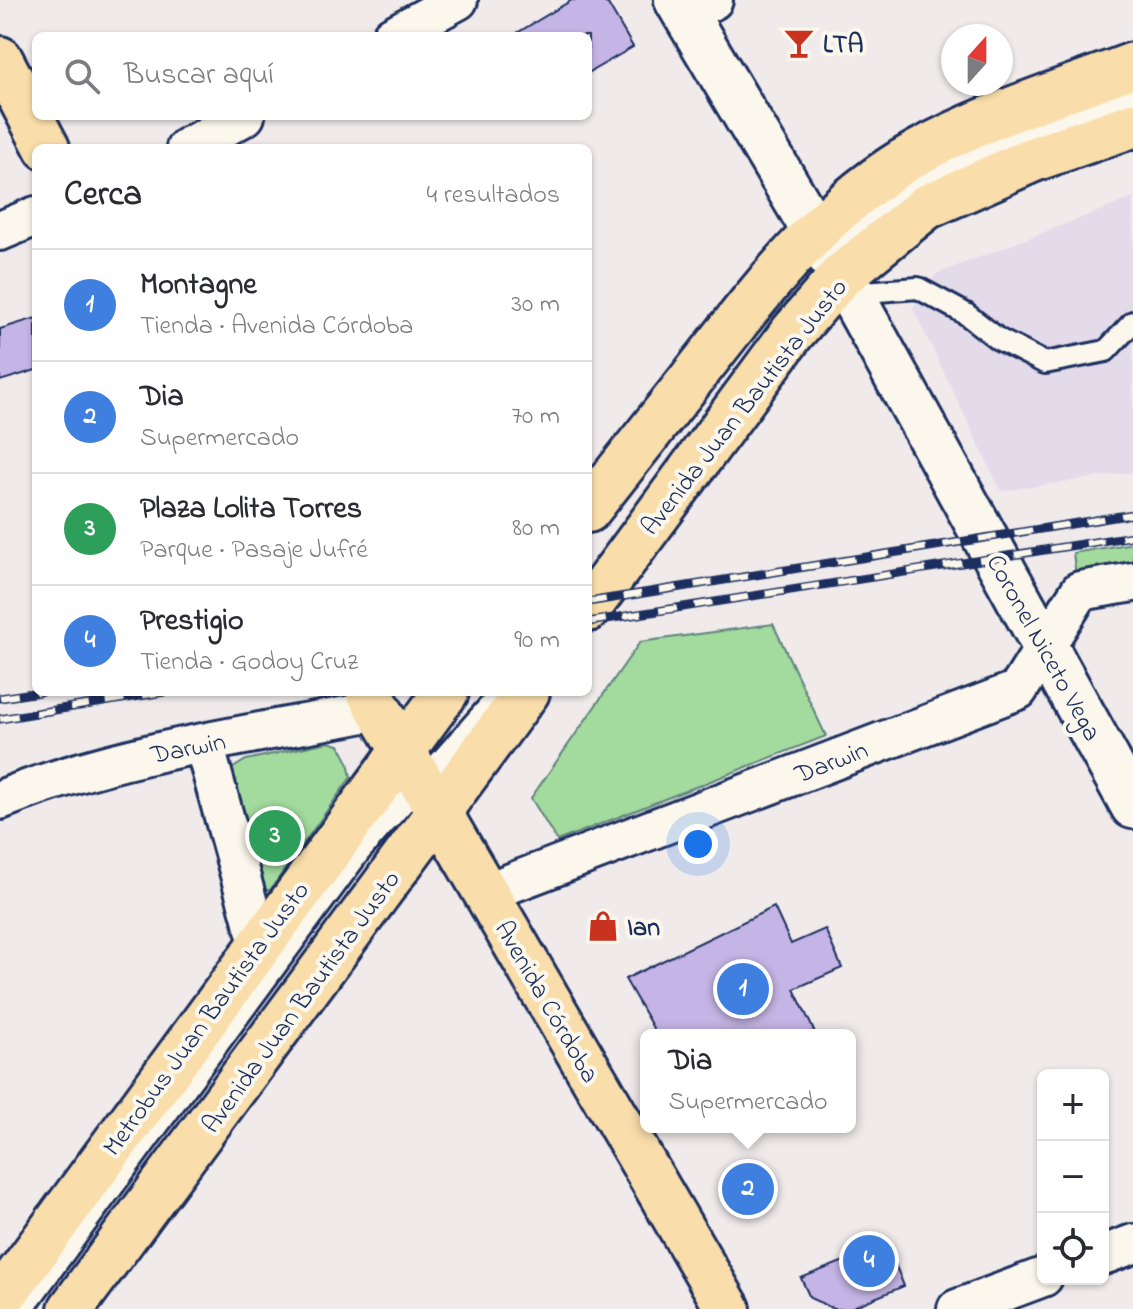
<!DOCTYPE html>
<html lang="es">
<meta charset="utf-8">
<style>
:root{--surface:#fff;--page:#f7f7f7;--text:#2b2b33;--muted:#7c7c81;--line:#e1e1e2;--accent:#c8321e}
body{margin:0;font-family:"Indie Flower",sans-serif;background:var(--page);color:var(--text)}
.controls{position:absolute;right:24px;bottom:24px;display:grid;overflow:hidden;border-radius:12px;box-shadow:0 2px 6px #0004}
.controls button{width:72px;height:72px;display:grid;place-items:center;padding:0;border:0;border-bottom:2px solid var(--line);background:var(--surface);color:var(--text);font:40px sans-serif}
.compass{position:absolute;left:941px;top:24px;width:72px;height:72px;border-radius:50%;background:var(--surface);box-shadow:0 2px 6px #0004;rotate:21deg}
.you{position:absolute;left:698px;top:844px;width:28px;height:28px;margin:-20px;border:6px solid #fff;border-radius:50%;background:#1a73e8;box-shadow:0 0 0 12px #1a73e833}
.badge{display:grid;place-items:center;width:52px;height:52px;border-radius:50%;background:var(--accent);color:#fff;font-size:26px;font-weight:700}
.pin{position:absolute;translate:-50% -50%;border:4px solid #fff;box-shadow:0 2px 8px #0006}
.popup{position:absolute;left:640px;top:1029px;width:216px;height:104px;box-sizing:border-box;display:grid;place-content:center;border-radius:12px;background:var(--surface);filter:drop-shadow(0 2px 6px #0005);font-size:26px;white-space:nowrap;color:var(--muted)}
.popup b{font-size:30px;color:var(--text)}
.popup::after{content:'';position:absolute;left:50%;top:100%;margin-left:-16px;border:16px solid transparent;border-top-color:var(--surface)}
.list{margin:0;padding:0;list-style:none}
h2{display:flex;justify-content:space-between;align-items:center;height:104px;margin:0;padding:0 32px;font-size:34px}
h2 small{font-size:26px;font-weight:400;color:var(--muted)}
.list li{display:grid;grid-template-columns:52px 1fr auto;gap:24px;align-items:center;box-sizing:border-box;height:112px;padding:0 32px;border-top:2px solid var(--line)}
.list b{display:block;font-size:30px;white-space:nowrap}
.list p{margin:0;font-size:26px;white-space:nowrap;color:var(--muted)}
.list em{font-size:26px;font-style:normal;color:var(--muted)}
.icon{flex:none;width:44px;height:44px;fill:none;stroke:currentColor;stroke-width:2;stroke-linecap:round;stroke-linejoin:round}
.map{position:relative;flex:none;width:1133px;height:1309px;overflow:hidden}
.search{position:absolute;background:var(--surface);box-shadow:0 2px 6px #0004;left:32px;top:32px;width:560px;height:88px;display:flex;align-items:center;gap:20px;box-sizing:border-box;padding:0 28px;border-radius:12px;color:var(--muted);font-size:30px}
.panel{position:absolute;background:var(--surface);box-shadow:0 2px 6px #0004;left:32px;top:144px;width:560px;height:552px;border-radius:12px}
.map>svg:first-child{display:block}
.built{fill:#e3daea}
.green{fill:#a3da9d;stroke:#5f847e;stroke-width:2}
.building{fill:#c5b5e6;stroke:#1b2f5e;stroke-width:2}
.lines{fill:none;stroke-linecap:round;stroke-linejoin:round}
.service-casing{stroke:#1b2f5e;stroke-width:26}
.minor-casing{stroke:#1b2f5e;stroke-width:44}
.tertiary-casing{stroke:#1b2f5e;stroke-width:50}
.secondary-casing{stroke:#1b2f5e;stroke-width:50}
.primary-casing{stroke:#1b2f5e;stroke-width:50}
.service{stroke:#fbf7ec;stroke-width:20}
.minor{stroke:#fbf7ec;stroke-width:38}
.tertiary{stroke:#fbf7ec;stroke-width:44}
.secondary{stroke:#fbf7ec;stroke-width:44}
.primary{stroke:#f9deab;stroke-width:44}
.rail-casing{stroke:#1b2f5e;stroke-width:9}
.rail{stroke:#fbf7ec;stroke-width:6;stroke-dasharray:18;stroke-linecap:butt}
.labels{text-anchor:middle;stroke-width:8;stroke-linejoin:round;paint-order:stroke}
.poi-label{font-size:26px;font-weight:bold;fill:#1b2f5e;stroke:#fbf7ec;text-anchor:start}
.street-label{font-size:26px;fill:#1b2f5e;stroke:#fbf7ec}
</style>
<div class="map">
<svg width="1133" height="1309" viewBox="0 0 1133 1309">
<rect width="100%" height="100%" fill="#f0eaeb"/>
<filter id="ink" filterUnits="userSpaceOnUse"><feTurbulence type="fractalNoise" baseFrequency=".0125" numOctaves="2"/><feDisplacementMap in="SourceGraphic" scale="16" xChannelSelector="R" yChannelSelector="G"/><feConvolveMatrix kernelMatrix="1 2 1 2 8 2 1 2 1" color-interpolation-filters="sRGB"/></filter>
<g filter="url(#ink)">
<path class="built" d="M1133,198V472L1001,491L913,308L936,274Z"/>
<path class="green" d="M1133,543V566L1076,575L1073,553Z
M773,624L826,736L557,841L531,798L640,642Z
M328,742L339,745L348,762L351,777L270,890L255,891L230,770L246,760Z"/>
<path class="building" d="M572,0H598L608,4L633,47L588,73V36H512Z
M36,318V370L0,381V329Z
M774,907L791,944L825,929L842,968L794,989L816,1035H657L625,979Z
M887,1244L904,1286L848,1309H834L810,1298L801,1278Z"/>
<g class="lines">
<defs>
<path id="service" d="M827,259C906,168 1024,135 1133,95
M851,293L918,288L966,314L998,339L1045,363L1106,351L1133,322
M23,1309L359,853L496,698"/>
<path id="minor" d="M685,13L713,0
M392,36L458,0
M186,148L245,116
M0,231L36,216
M204,744L260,947
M0,800C121,751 252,735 379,710
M485,893L1018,690L1080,591L1133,582
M1103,1255L1133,1244
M957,1309L1043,1277"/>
<path id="tertiary" d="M841,276L1133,806"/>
<path id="secondary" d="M677,0L841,276"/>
<path id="primary" d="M0,59L47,148
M588,510C628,459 668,409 708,358C769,280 832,200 919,152C986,115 1062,92 1133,65
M588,609L792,333L841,276L926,207L1034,159L1133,125
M369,692L728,1309
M0,1300L446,692
M71,1309L527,692"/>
</defs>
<use href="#service" class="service-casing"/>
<use href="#minor" class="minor-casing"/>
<use href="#tertiary" class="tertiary-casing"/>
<use href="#secondary" class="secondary-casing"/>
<use href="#primary" class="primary-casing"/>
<use href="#service" class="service"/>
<use href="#minor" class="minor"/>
<use href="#tertiary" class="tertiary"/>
<use href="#secondary" class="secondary"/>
<use href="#primary" class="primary"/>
<defs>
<path id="rail" d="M588,602L1133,514
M588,622L1133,536
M0,698L40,692
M0,719L164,692"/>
</defs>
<use href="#rail" class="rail-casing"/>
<use href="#rail" class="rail"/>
</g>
</g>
<defs>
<symbol id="bar-bare" viewBox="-9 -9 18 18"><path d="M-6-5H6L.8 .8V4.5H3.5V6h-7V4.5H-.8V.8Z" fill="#c8321e" stroke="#fbf7ec" stroke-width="2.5" paint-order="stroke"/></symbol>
<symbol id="shop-bare" viewBox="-9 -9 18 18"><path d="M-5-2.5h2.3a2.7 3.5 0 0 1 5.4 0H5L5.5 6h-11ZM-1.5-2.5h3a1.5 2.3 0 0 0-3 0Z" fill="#c8321e" stroke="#fbf7ec" stroke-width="2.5" paint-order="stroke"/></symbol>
</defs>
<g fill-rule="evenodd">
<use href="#bar-bare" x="777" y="21" width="44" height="44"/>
<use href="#shop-bare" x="581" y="904" width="44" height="44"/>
</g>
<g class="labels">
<g class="poi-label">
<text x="823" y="52">LTA</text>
<text x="627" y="935">Ian</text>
</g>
<g class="street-label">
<text transform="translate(743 406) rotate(-52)" y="9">Avenida Juan Bautista Justo</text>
<text transform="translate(1045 647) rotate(61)" y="9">Coronel Niceto Vega</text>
<text transform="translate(188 747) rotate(-11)" y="9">Darwin</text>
<text transform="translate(831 761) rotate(-21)" y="9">Darwin</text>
<text transform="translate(300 1001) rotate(-54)" y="9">Avenida Juan Bautista Justo</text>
<text transform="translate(548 1001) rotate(60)" y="9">Avenida Córdoba</text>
<text transform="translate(205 1018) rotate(-54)" y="9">Metrobus Juan Bautista Justo</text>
</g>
</g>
</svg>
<div class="controls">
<button>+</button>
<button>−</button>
<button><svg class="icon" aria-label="locate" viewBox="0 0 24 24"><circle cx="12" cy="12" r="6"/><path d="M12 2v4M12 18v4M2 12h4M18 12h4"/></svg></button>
</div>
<svg class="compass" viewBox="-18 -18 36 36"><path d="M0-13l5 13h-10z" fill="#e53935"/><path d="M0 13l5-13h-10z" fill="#7c7c81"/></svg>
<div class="you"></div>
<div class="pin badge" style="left:743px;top:989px;background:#3f7fe0">1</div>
<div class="pin badge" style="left:748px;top:1189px;background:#3f7fe0">2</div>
<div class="popup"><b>Dia</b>Supermercado</div>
<div class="pin badge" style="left:275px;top:836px;background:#2e9e5b">3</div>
<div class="pin badge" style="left:869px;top:1261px;background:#3f7fe0">4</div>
<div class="search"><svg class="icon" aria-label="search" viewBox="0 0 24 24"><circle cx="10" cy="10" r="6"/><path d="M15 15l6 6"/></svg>Buscar aquí</div>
<section class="panel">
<h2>Cerca<small>4 resultados</small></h2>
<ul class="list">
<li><span class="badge" style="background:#3f7fe0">1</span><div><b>Montagne</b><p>Tienda · Avenida Córdoba</p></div><em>30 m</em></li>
<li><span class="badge" style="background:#3f7fe0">2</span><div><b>Dia</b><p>Supermercado</p></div><em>70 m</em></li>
<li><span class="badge" style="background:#2e9e5b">3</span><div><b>Plaza Lolita Torres</b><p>Parque · Pasaje Jufré</p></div><em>80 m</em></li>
<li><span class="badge" style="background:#3f7fe0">4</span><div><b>Prestigio</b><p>Tienda · Godoy Cruz</p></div><em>90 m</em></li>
</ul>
</section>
</div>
